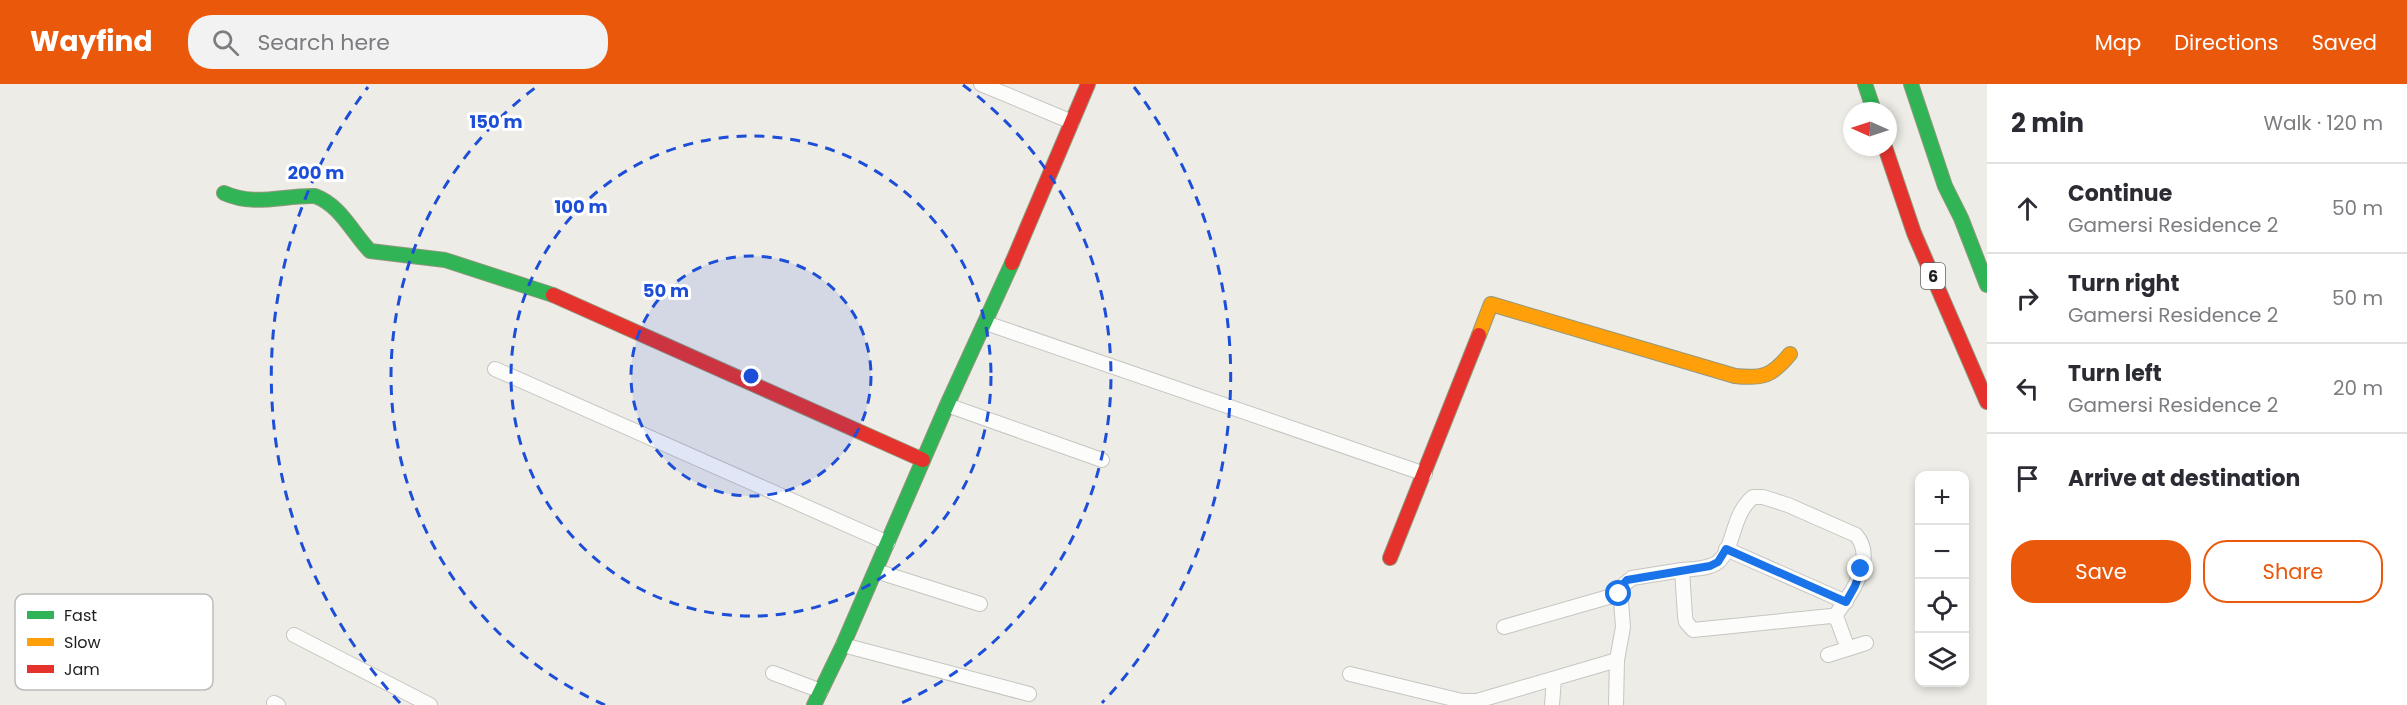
<!DOCTYPE html>
<meta charset="utf-8">
<style>
:root{--surface:#fff;--page:#f2f2f3;--text:#2b2b33;--muted:#7c7c81;--line:#e1e1e2;--accent:#ea580c}
body{margin:0;font-family:Poppins,sans-serif;background:var(--page);color:var(--text)}
.controls{position:absolute;right:18px;bottom:18px;display:grid;overflow:hidden;border-radius:12px;box-shadow:0 3px 9px #0003}
.controls button{width:54px;height:54px;display:grid;place-items:center;padding:0;border:0;border-bottom:2px solid var(--line);background:var(--surface);color:var(--text);font:30px sans-serif}
.compass{position:absolute;left:1843px;top:18px;width:54px;height:54px;border-radius:50%;background:var(--surface);box-shadow:0 3px 9px #0003;rotate:273deg}
.stop{position:absolute;width:18px;height:18px;margin:-14px;border:4px solid #1a73e8;border-radius:50%;background:#fff}
.stop.end{background:#1a73e8;border-color:#fff;box-shadow:0 2px 6px #0008}
.list{margin:0;padding:0;list-style:none}
h2{display:flex;justify-content:space-between;align-items:center;height:78px;margin:0;padding:0 24px;font-size:26px}
h2 small{font-size:20px;font-weight:400;color:var(--muted)}
.list li{display:grid;grid-template-columns:39px 1fr auto;gap:18px;align-items:center;box-sizing:border-box;height:90px;padding:0 24px;border-top:2px solid var(--line)}
.list b{display:block;font-size:22px;white-space:nowrap}
.list p{margin:0;font-size:20px;white-space:nowrap;color:var(--muted)}
.list em{font-size:20px;font-style:normal;color:var(--muted)}
.actions{display:flex;gap:12px;padding:18px 24px}
.actions a{flex:1;padding:14px 0;border:2px solid var(--accent);border-radius:24px;text-align:center;font-size:21px;color:var(--accent)}
.actions .main{background:var(--accent);color:#fff}
.icon{flex:none;width:33px;height:33px;fill:none;stroke:currentColor;stroke-width:2;stroke-linecap:round;stroke-linejoin:round}
.map{position:relative;flex:none;width:1987px;height:621px;overflow:hidden}
header{display:flex;align-items:center;gap:36px;box-sizing:border-box;height:84px;padding:0 30px;background:var(--accent);color:#fff}
header strong{font-size:28px}
nav{display:flex;gap:33px;margin-inline-start:auto;font-size:21px}
.search{width:420px;height:54px;background:var(--page);display:flex;align-items:center;gap:15px;box-sizing:border-box;padding:0 21px;border-radius:24px;color:var(--muted);font-size:22px}
main{display:flex}
aside{flex:1;background:var(--surface)}
.map>svg:first-child{display:block}
.lines{fill:none;stroke-linecap:round;stroke-linejoin:round}
.street-casing{stroke:#c5c5c2;stroke-width:16}
.fast-casing{stroke:#92977e;stroke-width:16}
.slow-casing{stroke:#92977e;stroke-width:16}
.jam-casing{stroke:#92977e;stroke-width:16}
.street{stroke:#fcfcfb;stroke-width:14}
.fast{stroke:#30b455;stroke-width:14}
.slow{stroke:#ff9f0a;stroke-width:14}
.jam{stroke:#e5322d;stroke-width:14}
.route{stroke:#1a73e8;stroke-width:8}
.ring{fill:none;stroke:#1d4ed8;stroke-width:3;stroke-dasharray:10 8}
.labels{text-anchor:middle;stroke-width:6;stroke-linejoin:round;paint-order:stroke}
.shield{fill:#fff;stroke:#626262;stroke-width:1.5}
.shield-label{font-size:16px;font-weight:bold;fill:#1e1e1e}
.key{fill:#fff;stroke:#bcbcbc;stroke-width:1.5}
.key-label{font-size:16px;fill:#1e1e1e}
.centre{fill:#1d4ed8;stroke:#fff;stroke-width:3}
.ring-label{font-size:18px;text-anchor:middle;font-weight:bold;fill:#1d4ed8;stroke:#fff;stroke-width:6;stroke-linejoin:round;paint-order:stroke}
</style>
<header>
<strong>Wayfind</strong>
<div class="search"><svg class="icon" aria-label="search" viewBox="0 0 24 24"><circle cx="10" cy="10" r="6"/><path d="M15 15l6 6"/></svg>Search here</div>
<nav><a>Map</a><a>Directions</a><a>Saved</a></nav>
</header>
<main>
<div class="map">
<svg width="1987" height="621" viewBox="0 0 1987 621">
<rect width="100%" height="100%" fill="#edece6"/>
<g class="lines">
<defs>
<path id="street" d="M981,0L1072,38
M986,239L1425,390
M495,285L888,459
M947,321L1102,376
M1726,465L1846,518
M1682,486C1692,485 1709,485 1718,478C1735,464 1731,431 1753,413H1763L1788,421L1856,451C1877,475 1850,512 1834,533
M876,487L980,520
M1504,543L1619,510
M294,551L430,621
M843,561L1029,610
M1828,571L1866,559
M773,589L821,607
M1350,590L1462,617H1477L1617,576
M274,619L278,621
M1552,621L1554,595
M1616,621L1617,576L1623,543L1620,504L1632,494L1682,486L1685,532L1686,538L1693,546L1831,532L1837,535L1848,565"/>
<path id="fast" d="M1865,0L1874,27
M1911,0L1945,102L1961,134L1987,201
M224,109C255,123 283,111 315,112C340,121 352,148 370,167L445,176L553,211
M814,621L843,561L947,321L1012,179"/>
<path id="slow" d="M1479,251L1491,220L1735,292C1763,295 1772,292 1790,270"/>
<path id="jam" d="M1885,63L1914,149L1987,318
M1012,179L1088,0
M553,211L923,376
M1390,474L1479,251"/>
</defs>
<use href="#street" class="street-casing"/>
<use href="#fast" class="fast-casing"/>
<use href="#slow" class="slow-casing"/>
<use href="#jam" class="jam-casing"/>
<use href="#street" class="street"/>
<use href="#fast" class="fast"/>
<use href="#slow" class="slow"/>
<use href="#jam" class="jam"/>
</g>
<g class="lines">
<path class="route" d="M1619,510L1620,504L1627,496L1710,482L1718,478L1726,465L1846,518L1855,502L1861,485"/>
</g>
<circle cx="751" cy="292" r="120" fill="#1d4ed8" fill-opacity=".12"/>
<g class="ring">
<circle cx="751" cy="292" r="120"/>
<circle cx="751" cy="292" r="240"/>
<path d="M605 621A360 360 0 0 1 539 1M963 1A360 360 0 0 1 897 621"/>
<path d="M400 619A480 480 0 0 1 368 3M1134 3A480 480 0 0 1 1102 619"/>
</g>
<g class="labels">
<rect class="shield" x="1921" y="179" width="24" height="26" rx="4.5"/>
<g class="shield-label">
<text x="1933" y="198">6</text>
</g>
</g>
<rect x="15" y="510" width="198" height="96" rx="9" class="key"/>
<rect x="27" y="527" width="27" height="8" fill="#30b455"/>
<rect x="27" y="554" width="27" height="8" fill="#ff9f0a"/>
<rect x="27" y="581" width="27" height="8" fill="#e5322d"/>
<g class="key-label">
<text x="64" y="537">Fast</text>
<text x="64" y="564">Slow</text>
<text x="64" y="591">Jam</text>
</g>
<circle cx="751" cy="292" r="9" class="centre"/>
<g class="ring-label">
<text x="496" y="44">150 m</text>
<text x="316" y="95">200 m</text>
<text x="581" y="129">100 m</text>
<text x="666" y="213">50 m</text>
</g>
</svg>
<div class="controls">
<button>+</button>
<button>−</button>
<button><svg class="icon" aria-label="locate" viewBox="0 0 24 24"><circle cx="12" cy="12" r="6"/><path d="M12 2v4M12 18v4M2 12h4M18 12h4"/></svg></button>
<button><svg class="icon" aria-label="layers" viewBox="0 0 24 24"><path d="M12 4l9 5-9 5-9-5zM3 14l9 5 9-5"/></svg></button>
</div>
<svg class="compass" viewBox="-18 -18 36 36"><path d="M0-13l5 13h-10z" fill="#e53935"/><path d="M0 13l5-13h-10z" fill="#7c7c81"/></svg>
<div class="stop" style="left:1619px;top:510px"></div>
<div class="stop end" style="left:1861px;top:485px"></div>
</div>
<aside>
<h2>2 min<small>Walk · 120 m</small></h2>
<ul class="list">
<li><svg class="icon" aria-label="ahead" viewBox="0 0 24 24"><path d="M12 20V5M6 11l6-6 6 6"/></svg><div><b>Continue</b><p>Gamersi Residence 2</p></div><em>50 m</em></li>
<li><svg class="icon" aria-label="right" viewBox="0 0 24 24"><path d="M7 20v-9h11M14 6l5 5-5 5"/></svg><div><b>Turn right</b><p>Gamersi Residence 2</p></div><em>50 m</em></li>
<li><svg class="icon" aria-label="left" viewBox="0 0 24 24"><path d="M17 20v-9H6M10 6l-5 5 5 5"/></svg><div><b>Turn left</b><p>Gamersi Residence 2</p></div><em>20 m</em></li>
<li><svg class="icon" aria-label="arrive" viewBox="0 0 24 24"><path d="M6 21V4h12l-3 4 3 4H6"/></svg><div><b>Arrive at destination</b></div></li>
</ul>
<div class="actions"><a class="main">Save</a><a>Share</a></div>
</aside>
</main>
